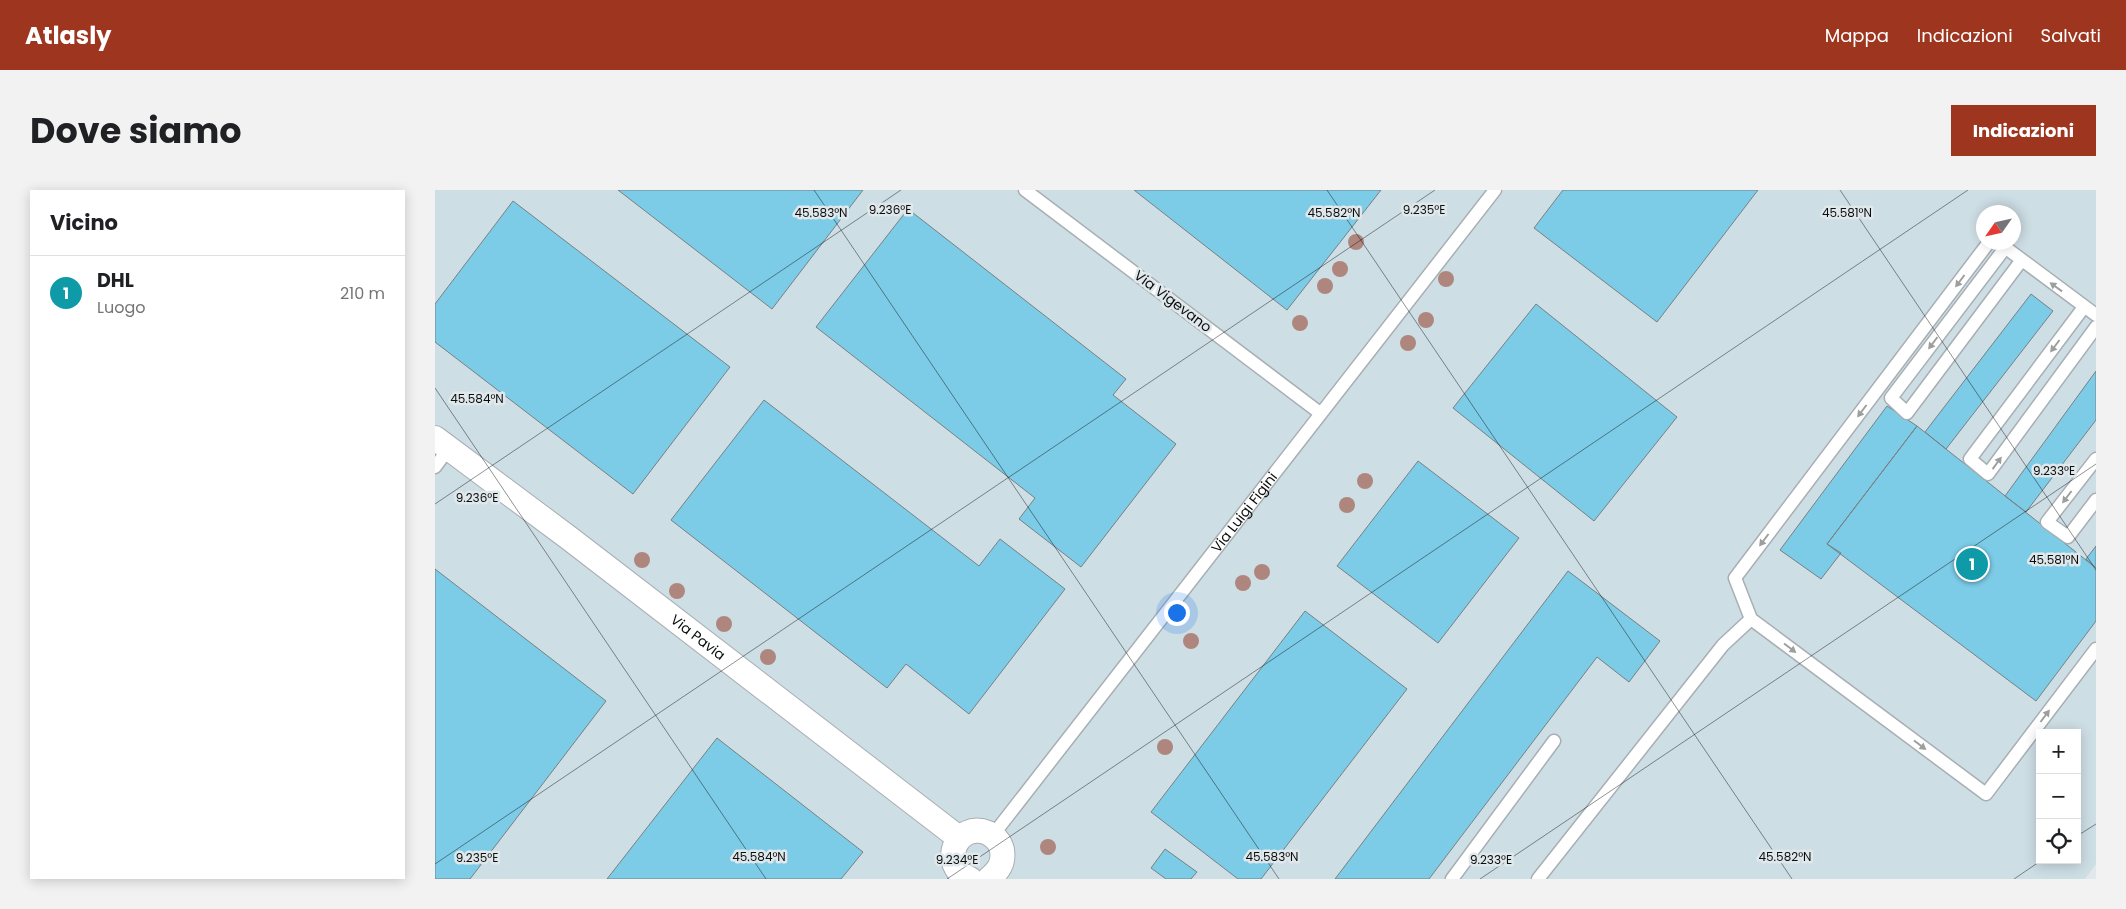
<!DOCTYPE html>
<html lang="it">
<meta charset="utf-8">
<style>
:root{--surface:#fff;--page:#f2f2f2;--text:#202124;--muted:#757577;--line:#e0e0e0;--accent:#9e351f}
body{margin:0;font-family:Poppins,sans-serif;background:var(--page);color:var(--text)}
.controls{position:absolute;right:15px;bottom:15px;display:grid;overflow:hidden;border-radius:0px;box-shadow:0 2px 12px #0003}
.controls button{width:45px;height:45px;display:grid;place-items:center;padding:0;border:0;border-bottom:1px solid var(--line);background:var(--surface);color:var(--text);font:25px sans-serif}
.compass{position:absolute;left:1541px;top:15px;width:45px;height:45px;border-radius:50%;background:var(--surface);box-shadow:0 2px 12px #0003;rotate:236deg}
.you{position:absolute;left:741px;top:422px;width:18px;height:18px;margin:-12px;border:4px solid #fff;border-radius:50%;background:#1a73e8;box-shadow:0 0 0 8px #1a73e833}
.badge{display:grid;place-items:center;width:32px;height:32px;border-radius:50%;background:var(--accent);color:#fff;font-size:16px;font-weight:700}
.pin{position:absolute;translate:-50% -50%;border:2px solid #fff;box-shadow:0 1px 5px #0006}
.list{margin:0;padding:0;list-style:none}
h2{display:flex;justify-content:space-between;align-items:center;height:65px;margin:0;padding:0 20px;font-size:21px}
h2 small{font-size:16px;font-weight:400;color:var(--muted)}
.list li{display:grid;grid-template-columns:32px 1fr auto;gap:15px;align-items:center;box-sizing:border-box;height:75px;padding:0 20px;border-top:1px solid var(--line)}
.list b{display:block;font-size:19px;white-space:nowrap}
.list p{margin:0;font-size:16px;white-space:nowrap;color:var(--muted)}
.list em{font-size:16px;font-style:normal;color:var(--muted)}
.icon{flex:none;width:28px;height:28px;fill:none;stroke:currentColor;stroke-width:2;stroke-linecap:round;stroke-linejoin:round}
.map{position:relative;flex:none;width:1661px;height:689px;overflow:hidden;border-radius:0px}
header{display:flex;align-items:center;gap:30px;box-sizing:border-box;height:70px;padding:0 25px;background:var(--accent);color:#fff}
header strong{font-size:24px}
nav{display:flex;gap:28px;margin-inline-start:auto;font-size:18px}
.intro{display:flex;align-items:center;justify-content:space-between;box-sizing:border-box;height:120px;padding:0 30px}
h1{margin:0;font-size:35px}
.button{padding:12px 22px;border-radius:0px;background:var(--accent);color:#fff;font-size:18px;font-weight:700}
main{display:flex;gap:30px;padding:0 30px}
aside{flex:1;background:var(--surface);border-radius:0px;box-shadow:0 2px 12px #0003}
.map>svg:first-child{display:block}
.built{fill:#cedee5;fill-rule:evenodd}
.building{fill:#7ccbe7;stroke:#788082}
.lines{fill:none;stroke-linecap:round;stroke-linejoin:round}
.service-casing{stroke:#a7afb3;stroke-width:15}
.minor-casing{stroke:#a7afb3;stroke-width:26}
.service{stroke:#fff;stroke-width:12}
.minor{stroke:#fff;stroke-width:24}
.tree{fill:#af867d}
.oneway{fill:#9d9f9f}
.ticks{fill:none;stroke:#0b0e0f;stroke-width:1;stroke-opacity:0.45}
.labels{text-anchor:middle;stroke-width:5;stroke-linejoin:round;paint-order:stroke}
.street-label{font-size:14px;fill:#0b0e0f;stroke:#e0e8eb}
.ticks-label{font-size:12px;text-anchor:middle;fill:#0b0e0f;stroke:#e0e8eb;stroke-width:5;stroke-linejoin:round;paint-order:stroke}
</style>
<header>
<strong>Atlasly</strong>
<nav><a>Mappa</a><a>Indicazioni</a><a>Salvati</a></nav>
</header>
<div class="intro"><h1>Dove siamo</h1><a class="button">Indicazioni</a></div>
<main>
<aside>
<h2>Vicino<small></small></h2>
<ul class="list">
<li><span class="badge" style="background:#0f9aa8">1</span><div><b>DHL</b><p>Luogo</p></div><em>210 m</em></li>
</ul>
</aside>
<div class="map">
<svg width="1661" height="689" viewBox="0 0 1661 689">
<rect width="100%" height="100%" fill="#e0e8eb"/>
<path class="built" d="M0,0H1661V674L1650,689H0ZM1548,22H1578V52H1548ZM1605,543H1642V670H1605Z"/>
<path class="building" d="M183,0H428L337,119Z
M699,0H946L852,120Z
M1128,0H1323L1222,132L1099,38Z
M78,11L295,177L198,304L0,152V114Z
M473,19L691,189L678,205L741,254L646,377L584,329L600,308L381,137Z
M1596,104L1618,121L1511,259L1490,242Z
M1101,114L1242,227L1159,331L1018,218Z
M1661,181V230L1591,322L1570,306Z
M329,210L544,376L565,349L630,399L534,524L471,474L452,498L236,330Z
M1452,216L1482,236L1392,354L1406,363L1386,389L1345,360Z
M1482,236L1661,378V431L1601,511L1392,354Z
M983,271L1084,348L1003,453L902,376Z
M1661,356V378L1651,369Z
M0,379L171,511L35,689H0Z
M1133,381L1225,451L1194,492L1162,467L994,689H900Z
M870,421L972,499L826,689H803L716,622Z
M282,548L428,662L406,689H172Z
M730,659L762,682L756,689H731L716,678Z"/>
<g class="lines">
<defs>
<g id="service">
<path d="M590,0L885,223"/>
<path d="M1554,52L1300,388L1316,429L1551,604L1661,459"/>
<path d="M1563,52L1661,125"/>
<path d="M1570,58L1456,208L1472,223L1586,71"/>
<path d="M1649,117L1535,269L1553,284L1661,137"/>
<path d="M1661,269L1612,332L1633,347L1661,310"/>
<path d="M0,277L14,258"/>
<path id="s1" d="M558,645L1060,0"/>
<path d="M1017,689L1119,551"/>
<path d="M1103,689L1288,455L1316,429"/>
</g>
<g id="minor">
<path id="s2" d="M0,248L134,348L524,648"/>
<path d="M535,689C502,675 522,630 553,643C559,646 565,652 567,660C569,673 564,680 554,689"/>
</g>
</defs>
<use href="#service" class="service-casing"/>
<use href="#minor" class="minor-casing"/>
<use href="#service" class="service"/>
<use href="#minor" class="minor"/>
</g>
<g class="tree">
<circle cx="921" cy="52" r="8"/>
<circle cx="905" cy="79" r="8"/>
<circle cx="1011" cy="89" r="8"/>
<circle cx="890" cy="96" r="8"/>
<circle cx="991" cy="130" r="8"/>
<circle cx="865" cy="133" r="8"/>
<circle cx="973" cy="153" r="8"/>
<circle cx="930" cy="291" r="8"/>
<circle cx="912" cy="315" r="8"/>
<circle cx="207" cy="370" r="8"/>
<circle cx="827" cy="382" r="8"/>
<circle cx="808" cy="393" r="8"/>
<circle cx="242" cy="401" r="8"/>
<circle cx="289" cy="434" r="8"/>
<circle cx="756" cy="451" r="8"/>
<circle cx="333" cy="467" r="8"/>
<circle cx="730" cy="557" r="8"/>
<circle cx="613" cy="657" r="8"/>
</g>
<defs><path id="oneway-solid" d="M-6-.8H1V-3.2L6.5 0L1 3.2V.8H-6Z" transform="scale(1.25)"/></defs>
<g class="oneway">
<use href="#oneway-solid" transform="translate(1525 91) rotate(127)"/>
<use href="#oneway-solid" transform="translate(1621 97) rotate(-144)"/>
<use href="#oneway-solid" transform="translate(1498 153) rotate(127)"/>
<use href="#oneway-solid" transform="translate(1620 156) rotate(127)"/>
<use href="#oneway-solid" transform="translate(1427 221) rotate(127)"/>
<use href="#oneway-solid" transform="translate(1562 273) rotate(-54)"/>
<use href="#oneway-solid" transform="translate(1632 307) rotate(127)"/>
<use href="#oneway-solid" transform="translate(1329 350) rotate(127)"/>
<use href="#oneway-solid" transform="translate(1355 458) rotate(37)"/>
<use href="#oneway-solid" transform="translate(1610 526) rotate(-53)"/>
<use href="#oneway-solid" transform="translate(1485 555) rotate(37)"/>
</g>
<path class="ticks" d="M379,0L844,689M892,0L1357,689M1405,0L1661,380M0,198L331,689M0,314L466,0M1642,646L1661,634M0,674L1000,0M512,689L1533,0M1045,689L1661,274M1579,689L1607,670"/>
<g class="labels">
<g class="street-label">
<text transform="translate(738 111) rotate(37)" y="5">Via Vigevano</text>
<text dy="5" stroke="none"><textPath href="#s1" startOffset="409">Via Luigi Figini</textPath></text>
<text dy="5" stroke="none"><textPath href="#s2" startOffset="330">Via Pavia</textPath></text>
</g>
</g>
<g class="ticks-label">
<text x="455" y="24">9.236°E</text>
<text x="989" y="24">9.235°E</text>
<text x="386" y="27">45.583°N</text>
<text x="899" y="27">45.582°N</text>
<text x="1412" y="27">45.581°N</text>
<text x="42" y="213">45.584°N</text>
<text x="1619" y="285">9.233°E</text>
<text x="42" y="312">9.236°E</text>
<text x="1619" y="374">45.581°N</text>
<text x="324" y="671">45.584°N</text>
<text x="837" y="671">45.583°N</text>
<text x="1350" y="671">45.582°N</text>
<text x="42" y="672">9.235°E</text>
<text x="522" y="674">9.234°E</text>
<text x="1056" y="674">9.233°E</text>
</g>
</svg>
<div class="controls">
<button>+</button>
<button>−</button>
<button><svg class="icon" aria-label="locate" viewBox="0 0 24 24"><circle cx="12" cy="12" r="6"/><path d="M12 2v4M12 18v4M2 12h4M18 12h4"/></svg></button>
</div>
<svg class="compass" viewBox="-18 -18 36 36"><path d="M0-13l5 13h-10z" fill="#e53935"/><path d="M0 13l5-13h-10z" fill="#757577"/></svg>
<div class="you"></div>
<div class="pin badge" style="left:1537px;top:374px;background:#0f9aa8">1</div>
</div>
</main>
